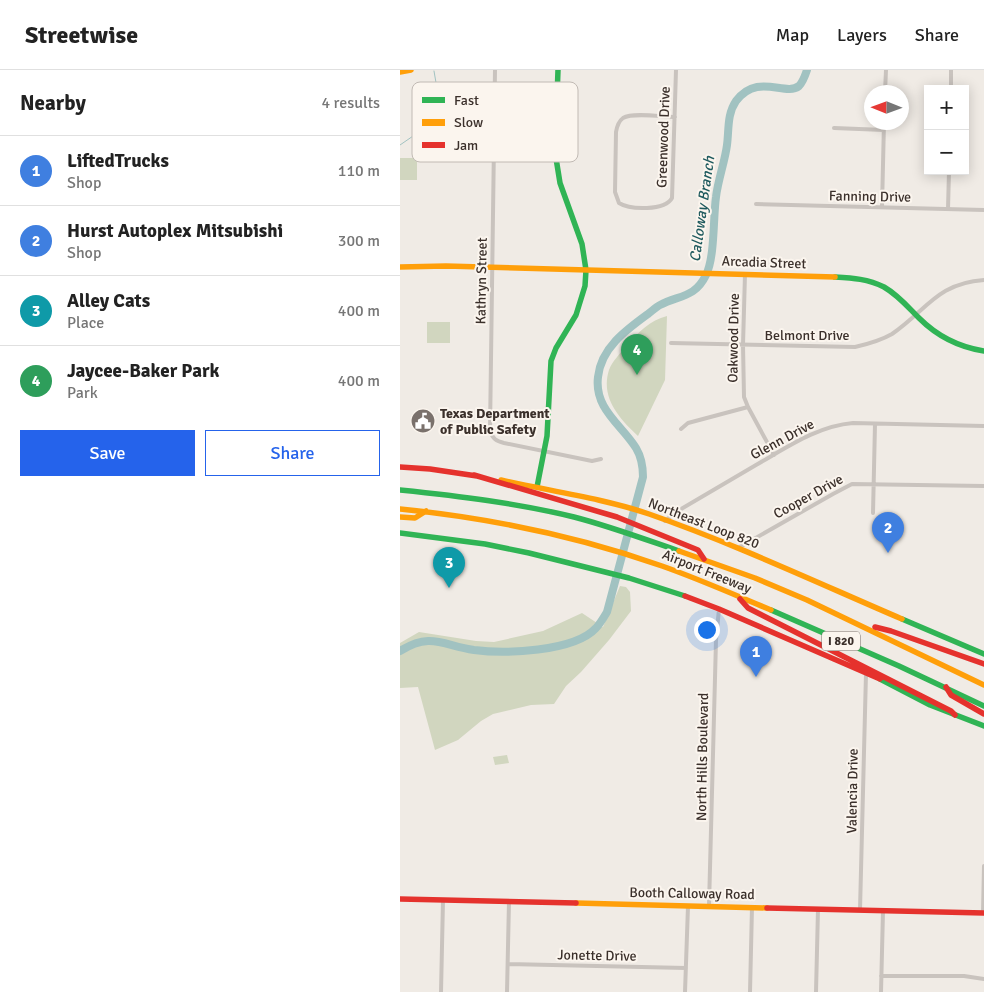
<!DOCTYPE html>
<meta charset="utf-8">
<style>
:root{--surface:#fff;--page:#f2f2f2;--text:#222;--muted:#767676;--line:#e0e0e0;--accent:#2563eb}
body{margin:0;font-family:Signika,sans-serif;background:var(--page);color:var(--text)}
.controls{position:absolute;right:15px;top:15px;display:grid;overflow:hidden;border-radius:0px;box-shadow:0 2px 12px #0003}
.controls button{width:45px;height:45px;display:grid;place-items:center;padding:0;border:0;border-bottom:1px solid var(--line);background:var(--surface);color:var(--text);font:25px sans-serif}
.compass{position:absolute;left:464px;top:15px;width:45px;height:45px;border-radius:50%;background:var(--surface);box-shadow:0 2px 12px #0003;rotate:271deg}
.you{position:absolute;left:306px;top:559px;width:18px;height:18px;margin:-12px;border:4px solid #fff;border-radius:50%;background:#1a73e8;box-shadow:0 0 0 8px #1a73e833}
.badge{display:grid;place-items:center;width:32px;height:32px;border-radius:50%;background:var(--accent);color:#fff;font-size:16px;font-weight:700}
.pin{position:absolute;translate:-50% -41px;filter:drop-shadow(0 1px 2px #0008)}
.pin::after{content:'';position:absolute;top:26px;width:18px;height:15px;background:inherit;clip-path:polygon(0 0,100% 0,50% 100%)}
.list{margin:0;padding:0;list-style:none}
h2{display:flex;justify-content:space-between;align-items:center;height:65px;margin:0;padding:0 20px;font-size:21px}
h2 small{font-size:16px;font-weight:400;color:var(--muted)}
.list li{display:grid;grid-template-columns:32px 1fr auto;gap:15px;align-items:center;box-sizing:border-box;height:70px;padding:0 20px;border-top:1px solid var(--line)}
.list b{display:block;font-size:19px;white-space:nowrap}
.list p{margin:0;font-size:16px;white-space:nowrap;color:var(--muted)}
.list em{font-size:16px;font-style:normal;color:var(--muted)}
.actions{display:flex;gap:10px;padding:15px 20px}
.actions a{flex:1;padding:11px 0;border:1px solid var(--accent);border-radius:0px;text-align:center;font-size:18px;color:var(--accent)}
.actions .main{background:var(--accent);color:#fff}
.map{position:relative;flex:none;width:584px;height:922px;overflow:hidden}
header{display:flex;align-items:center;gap:30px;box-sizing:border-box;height:70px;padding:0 25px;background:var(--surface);border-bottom:1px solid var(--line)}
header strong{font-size:24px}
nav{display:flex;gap:28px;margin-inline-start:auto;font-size:18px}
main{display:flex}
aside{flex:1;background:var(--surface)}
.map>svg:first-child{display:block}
.green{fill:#d1d6bf}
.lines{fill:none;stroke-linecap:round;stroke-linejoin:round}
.stream{stroke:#a1c2c1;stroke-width:1}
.river{stroke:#a1c2c1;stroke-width:8}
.street{stroke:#c9c3be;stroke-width:4}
.fast{stroke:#30b455;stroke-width:5.5}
.slow{stroke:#ff9f0a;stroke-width:5.5}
.jam{stroke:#e5322d;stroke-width:5.5}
.labels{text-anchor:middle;stroke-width:4;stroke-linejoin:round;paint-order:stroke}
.shield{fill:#fbf5ee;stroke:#756b66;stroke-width:1}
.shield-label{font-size:12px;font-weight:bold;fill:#3b302b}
.street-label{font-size:14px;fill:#3b302b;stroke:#fbf5ee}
.poi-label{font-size:14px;font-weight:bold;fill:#3b302b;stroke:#fbf5ee;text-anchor:start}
.water-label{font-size:15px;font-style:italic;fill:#1f5a5e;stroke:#fbf5ee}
.key{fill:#fbf5ee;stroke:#c1bab4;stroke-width:1}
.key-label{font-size:14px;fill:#3b302b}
</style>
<header>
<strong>Streetwise</strong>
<nav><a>Map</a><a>Layers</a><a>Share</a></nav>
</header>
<main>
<aside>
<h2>Nearby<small>4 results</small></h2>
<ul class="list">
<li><span class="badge" style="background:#3f7fe0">1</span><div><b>LiftedTrucks</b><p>Shop</p></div><em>110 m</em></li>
<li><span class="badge" style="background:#3f7fe0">2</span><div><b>Hurst Autoplex Mitsubishi</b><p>Shop</p></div><em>300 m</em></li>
<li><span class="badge" style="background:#0f9aa8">3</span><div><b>Alley Cats</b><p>Place</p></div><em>400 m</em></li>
<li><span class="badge" style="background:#2e9e5b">4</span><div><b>Jaycee-Baker Park</b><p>Park</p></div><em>400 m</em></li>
</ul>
<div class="actions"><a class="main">Save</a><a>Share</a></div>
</aside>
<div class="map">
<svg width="584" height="922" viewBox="0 0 584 922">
<rect width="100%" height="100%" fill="#f0ebe5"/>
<path class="green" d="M0,88H17V110H0Z
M267,246L265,310L238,366C220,349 200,328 209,300C212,291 221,283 227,275C238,263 250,250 267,246Z
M27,252H50V273H27Z
M220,516L226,517L230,522L231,541L209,570L181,602L166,616L154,634L131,635L93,644L81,651L58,670L35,680L18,617L0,618V573L19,562L76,571L94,572L143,561L182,543L203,557Z
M107,685L109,693L95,695L93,687Z"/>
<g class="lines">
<path class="stream" d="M34,1L39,30L38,46
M0,75L16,64L35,57L38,51"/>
<path class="river" d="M0,581C31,562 42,575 74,580C104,584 174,582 196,558C200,554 204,547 207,542L243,407C243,397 242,388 236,378C222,355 194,339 198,307C201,278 226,260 248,244C252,241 256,237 260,235C279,225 295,228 306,205C315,187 313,148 316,127C318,110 325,91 327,75C329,60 327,44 336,31C358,2 385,27 399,16C403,12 405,6 407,0"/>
<path class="street" d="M95,0L90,361C93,369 96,371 104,373L192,391L201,389
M551,19V0
M485,22L486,0
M275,47C263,47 233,42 223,48C219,51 217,56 216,62L215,122L219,133C230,140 265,141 272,128L276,0
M434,58L484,60
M356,134L584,140
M482,137L484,52
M548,139L549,101
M345,204L343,275L344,327L348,337L374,385
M271,273L455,277C468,274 480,271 492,264C526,241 537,213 584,210
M281,359L288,353L348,337
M473,443L475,354
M265,451L276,442C303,426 329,411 356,395C386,378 417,356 453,353L584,356
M338,478L433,424L452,414L584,416
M309,836L316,570L319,539
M460,840L466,603
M583,843L584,796
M108,894L286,898
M481,906H564L584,909
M41,922L43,830
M107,922L109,831
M285,922L288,836
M350,922L352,837
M416,922L418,839
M481,922L483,841"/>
<path class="fast" d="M435,207C453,208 468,209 484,217C498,225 508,237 519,248C538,267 558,277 584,281
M137,417L147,366L151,291L156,278L176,245L185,216L186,200L182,174L160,113L155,82L158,0
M0,420C58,426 117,433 174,447C209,456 244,469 279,481
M0,463L85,474L129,483L229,508L285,526
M371,540L499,596L584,636
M502,549L584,584
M480,609L530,635L584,656"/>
<path class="slow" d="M0,2L11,0
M0,197L46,196L435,207
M101,410C150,421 202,428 249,444C335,474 418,513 502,549
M0,439C90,448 177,466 262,496C299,509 335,525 371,540
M0,447L15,448L26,441
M279,481L355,508L407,530L584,615
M176,833L367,838"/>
<path class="jam" d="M0,397L30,399L77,406
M74,405L217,447L298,480L304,489
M285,526L319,539L480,609
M340,529L348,538L551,641L555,645
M475,557L491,561L584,594
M546,617L551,625L584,644
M0,829L176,833
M367,838L584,843"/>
</g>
<defs>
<symbol id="civic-disc" viewBox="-11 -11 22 22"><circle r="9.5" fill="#7a716c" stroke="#fbf5ee"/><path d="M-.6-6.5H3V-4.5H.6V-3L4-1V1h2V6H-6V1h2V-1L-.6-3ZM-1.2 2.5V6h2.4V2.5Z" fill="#fff"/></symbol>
</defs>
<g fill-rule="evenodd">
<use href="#civic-disc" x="9" y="337" width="28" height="28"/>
</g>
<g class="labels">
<rect class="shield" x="422" y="561.5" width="38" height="19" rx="4"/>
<g class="shield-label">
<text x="441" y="575">I 820</text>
</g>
<g class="street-label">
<text transform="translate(263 67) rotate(-88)" y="5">Greenwood Drive</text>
<text transform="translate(470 126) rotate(1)" y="5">Fanning Drive</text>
<text transform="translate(364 192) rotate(2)" y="5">Arcadia Street</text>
<text transform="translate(81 211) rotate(-89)" y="5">Kathryn Street</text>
<text x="407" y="270">Belmont Drive</text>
<text transform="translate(333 268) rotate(-89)" y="5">Oakwood Drive</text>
<text transform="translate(382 369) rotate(-28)" y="5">Glenn Drive</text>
<text transform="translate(408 426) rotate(-29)" y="5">Cooper Drive</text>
<text transform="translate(304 453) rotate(21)" y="5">Northeast Loop 820</text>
<text transform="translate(307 501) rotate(22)" y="5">Airport Freeway</text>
<text transform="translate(302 687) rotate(-89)" y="5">North Hills Boulevard</text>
<text transform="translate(452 721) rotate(-89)" y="5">Valencia Drive</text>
<text transform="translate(292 823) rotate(1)" y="5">Booth Calloway Road</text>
<text transform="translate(197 885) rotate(1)" y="5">Jonette Drive</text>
</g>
<g class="poi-label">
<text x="40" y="348">Texas Department<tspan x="40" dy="16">of Public Safety</tspan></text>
</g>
<g class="water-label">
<text transform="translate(302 139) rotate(-82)" y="5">Calloway Branch</text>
</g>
</g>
<rect x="12" y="12" width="166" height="80" rx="8" class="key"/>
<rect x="22" y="27" width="23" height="6" fill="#30b455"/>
<rect x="22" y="49" width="23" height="7" fill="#ff9f0a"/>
<rect x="22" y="72" width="23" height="6" fill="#e5322d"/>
<g class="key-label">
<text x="54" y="35">Fast</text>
<text x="54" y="57">Slow</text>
<text x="54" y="80">Jam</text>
</g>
</svg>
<div class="controls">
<button>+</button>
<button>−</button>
</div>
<svg class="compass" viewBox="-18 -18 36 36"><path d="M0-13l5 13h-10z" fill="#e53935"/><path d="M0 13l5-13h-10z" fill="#767676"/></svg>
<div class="you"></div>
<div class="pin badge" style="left:356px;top:607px;background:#3f7fe0">1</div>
<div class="pin badge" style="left:488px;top:483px;background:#3f7fe0">2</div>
<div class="pin badge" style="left:49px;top:518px;background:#0f9aa8">3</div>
<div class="pin badge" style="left:237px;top:305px;background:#2e9e5b">4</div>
</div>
</main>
